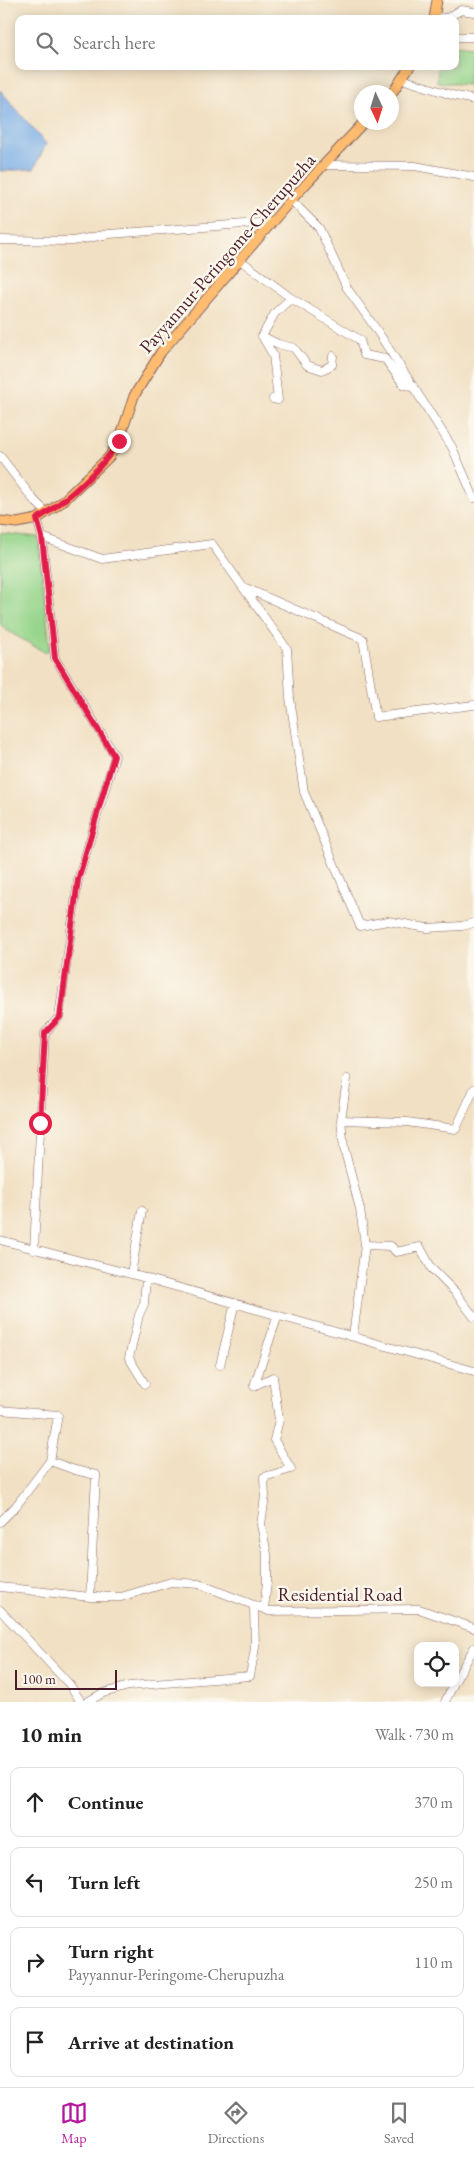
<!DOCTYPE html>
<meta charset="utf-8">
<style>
:root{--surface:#fff;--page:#f2f2f2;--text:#222;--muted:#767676;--line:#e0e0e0;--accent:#b5179e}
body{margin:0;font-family:"EB Garamond",serif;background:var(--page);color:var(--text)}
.controls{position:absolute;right:15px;bottom:15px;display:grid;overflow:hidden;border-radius:10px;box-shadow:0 2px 12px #0003}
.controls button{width:45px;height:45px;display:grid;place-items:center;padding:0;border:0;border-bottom:1px solid var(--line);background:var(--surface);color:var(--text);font:25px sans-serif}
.compass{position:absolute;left:354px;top:85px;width:45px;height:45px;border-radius:50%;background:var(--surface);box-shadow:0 2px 12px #0003;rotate:176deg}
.scale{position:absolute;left:15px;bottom:12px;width:102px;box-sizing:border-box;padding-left:5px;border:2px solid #4a1f2b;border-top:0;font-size:14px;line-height:18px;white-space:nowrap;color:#4a1f2b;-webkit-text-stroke:4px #fbf7ec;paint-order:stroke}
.stop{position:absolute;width:15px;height:15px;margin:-11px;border:4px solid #e11d48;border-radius:50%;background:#fff}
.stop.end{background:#e11d48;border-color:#fff;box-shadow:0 1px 5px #0008}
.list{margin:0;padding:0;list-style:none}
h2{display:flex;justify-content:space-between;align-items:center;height:65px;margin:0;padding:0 20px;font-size:21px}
h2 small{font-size:16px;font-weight:400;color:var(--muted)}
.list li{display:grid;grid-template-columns:32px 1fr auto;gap:15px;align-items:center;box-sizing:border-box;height:70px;margin:0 10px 10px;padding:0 10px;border:1px solid var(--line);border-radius:10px}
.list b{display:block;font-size:19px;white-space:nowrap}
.list p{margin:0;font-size:16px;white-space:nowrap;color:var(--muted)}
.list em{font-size:16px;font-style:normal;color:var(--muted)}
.icon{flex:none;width:28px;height:28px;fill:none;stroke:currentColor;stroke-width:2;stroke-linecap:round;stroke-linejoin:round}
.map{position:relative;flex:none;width:474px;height:1702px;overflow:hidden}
.search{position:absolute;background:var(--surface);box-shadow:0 2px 12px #0003;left:15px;right:15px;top:15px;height:55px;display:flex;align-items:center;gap:12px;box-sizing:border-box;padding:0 18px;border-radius:10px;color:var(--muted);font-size:19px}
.sheet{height:385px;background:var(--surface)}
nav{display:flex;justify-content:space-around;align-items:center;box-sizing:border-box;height:70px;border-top:1px solid var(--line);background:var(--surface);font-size:14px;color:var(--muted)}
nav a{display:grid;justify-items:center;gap:2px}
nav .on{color:var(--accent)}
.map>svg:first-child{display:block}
.green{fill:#96d58b;stroke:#707a5b}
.water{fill:#79ade6;stroke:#626688}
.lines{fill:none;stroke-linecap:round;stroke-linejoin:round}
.minor-casing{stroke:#846360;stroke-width:9}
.major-casing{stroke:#846360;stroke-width:11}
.minor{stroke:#fff;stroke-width:8}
.major{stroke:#febc70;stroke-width:9}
.route{stroke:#e11d48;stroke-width:6}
.labels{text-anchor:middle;stroke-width:5;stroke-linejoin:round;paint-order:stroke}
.street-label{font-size:19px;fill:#4a1f2b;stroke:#fbf7ec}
</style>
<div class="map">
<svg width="474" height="1702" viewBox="0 0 474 1702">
<rect width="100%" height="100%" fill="#fbf7ec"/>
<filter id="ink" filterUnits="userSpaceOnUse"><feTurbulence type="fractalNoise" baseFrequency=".02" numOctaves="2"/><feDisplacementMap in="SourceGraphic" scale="10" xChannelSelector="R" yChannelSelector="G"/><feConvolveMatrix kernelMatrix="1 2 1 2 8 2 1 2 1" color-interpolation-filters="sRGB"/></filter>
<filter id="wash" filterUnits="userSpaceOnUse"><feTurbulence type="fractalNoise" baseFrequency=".0096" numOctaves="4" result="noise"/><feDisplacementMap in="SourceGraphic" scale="20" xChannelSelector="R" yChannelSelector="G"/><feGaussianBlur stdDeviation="1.12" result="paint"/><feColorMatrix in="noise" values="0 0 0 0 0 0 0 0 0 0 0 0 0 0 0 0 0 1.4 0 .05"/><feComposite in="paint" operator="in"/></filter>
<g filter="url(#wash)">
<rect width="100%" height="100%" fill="#f1e0c3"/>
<path class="green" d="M455,46L472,48L468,85L437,82L438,66H455Z
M0,533L38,537L50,648L46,653L6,630L0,624Z"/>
<path class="water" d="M0,90L46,144L34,169L0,171Z"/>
</g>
<g filter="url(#ink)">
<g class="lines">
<defs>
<path id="minor" d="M435,17L447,18L461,10L474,12
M455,37H474
M402,79L452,95L474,100
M324,165L415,166L474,177
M291,200L319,228L347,288L376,329L452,447L474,498
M0,240L73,241L109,234L273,222
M240,260L291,298L360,340L364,355L385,359L404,385L413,386
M262,336L278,344L294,348L307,365L322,370L332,365L333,356
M273,399L278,400L273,355L262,336L275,313L291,298
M0,456L33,499L47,513
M42,537L102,559L212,544L287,649L290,698L304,792L360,926L388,921L427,928L462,926L474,923
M243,587L363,639L376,717L474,705
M347,1079L341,1120L344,1148L360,1209L365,1245L391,1246L396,1252L420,1247L432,1269L455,1292L474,1317
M341,1120L407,1122L456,1129L474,1089
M0,1240L131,1274L474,1371
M34,1250L45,1033L59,1017L78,880L115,756L55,658L42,537L37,519
M131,1274L142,1211
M353,1336L365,1245
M220,1365L235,1303
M145,1384L129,1358L139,1315L144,1304L146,1278
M0,1410L58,1415L50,1461L16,1506L0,1522
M50,1461L75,1470L96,1475L90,1597
M0,1587L90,1597H121L171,1582L199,1584L269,1611L419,1609L474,1628
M264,1609L267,1582V1554L261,1525L265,1496L264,1477L291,1469L274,1440L279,1420L273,1377L254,1386L278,1315
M0,1610L70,1685L81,1702
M455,1681L474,1648
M87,1702L103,1693L129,1686L250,1676L255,1648L254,1605
M445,1702L454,1683"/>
<path id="major" d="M434,19L437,0
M392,93L410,66
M0,521L17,523L37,519L62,502L109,457L119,441L134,396L161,352L291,200L364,122"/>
</defs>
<use href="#minor" class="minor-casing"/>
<use href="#major" class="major-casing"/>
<use href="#minor" class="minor"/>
<use href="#major" class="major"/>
</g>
</g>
<g class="lines" filter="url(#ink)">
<path class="route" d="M40,1123L45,1033L60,1017L78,880L114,756L55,658L42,537L37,519C65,502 102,469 119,441"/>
</g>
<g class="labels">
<g class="street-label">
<text transform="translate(227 253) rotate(-49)" y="7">Payyannur-Peringome-Cherupuzha</text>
<text x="340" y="1601">Residential Road</text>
</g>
</g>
</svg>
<div class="controls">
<button><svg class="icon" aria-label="locate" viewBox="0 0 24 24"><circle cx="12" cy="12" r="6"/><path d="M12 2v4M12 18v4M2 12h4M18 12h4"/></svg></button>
</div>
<svg class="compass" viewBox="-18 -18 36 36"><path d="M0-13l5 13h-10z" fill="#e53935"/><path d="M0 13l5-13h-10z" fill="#767676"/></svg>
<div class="scale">100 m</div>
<div class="stop" style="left:40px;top:1123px"></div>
<div class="stop end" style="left:119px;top:441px"></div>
<div class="search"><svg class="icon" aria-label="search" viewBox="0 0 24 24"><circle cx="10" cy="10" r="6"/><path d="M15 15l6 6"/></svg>Search here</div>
</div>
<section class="sheet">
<h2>10 min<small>Walk · 730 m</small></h2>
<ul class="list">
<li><svg class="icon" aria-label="ahead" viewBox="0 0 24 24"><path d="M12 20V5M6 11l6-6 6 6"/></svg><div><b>Continue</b></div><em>370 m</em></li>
<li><svg class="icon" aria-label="left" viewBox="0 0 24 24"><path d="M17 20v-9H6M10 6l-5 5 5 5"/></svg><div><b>Turn left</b></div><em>250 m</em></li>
<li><svg class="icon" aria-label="right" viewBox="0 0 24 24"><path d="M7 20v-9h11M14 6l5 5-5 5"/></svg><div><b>Turn right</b><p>Payyannur-Peringome-Cherupuzha</p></div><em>110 m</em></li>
<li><svg class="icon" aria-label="arrive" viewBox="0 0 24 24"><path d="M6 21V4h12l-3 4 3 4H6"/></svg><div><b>Arrive at destination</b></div></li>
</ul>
</section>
<nav>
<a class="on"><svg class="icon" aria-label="map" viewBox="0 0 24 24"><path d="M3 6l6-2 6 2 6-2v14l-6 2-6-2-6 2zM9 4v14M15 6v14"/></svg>Map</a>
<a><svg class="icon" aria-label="directions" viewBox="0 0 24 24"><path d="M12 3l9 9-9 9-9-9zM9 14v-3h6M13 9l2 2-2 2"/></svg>Directions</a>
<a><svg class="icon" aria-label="saved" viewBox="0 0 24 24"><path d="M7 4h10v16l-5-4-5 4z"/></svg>Saved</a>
</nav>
